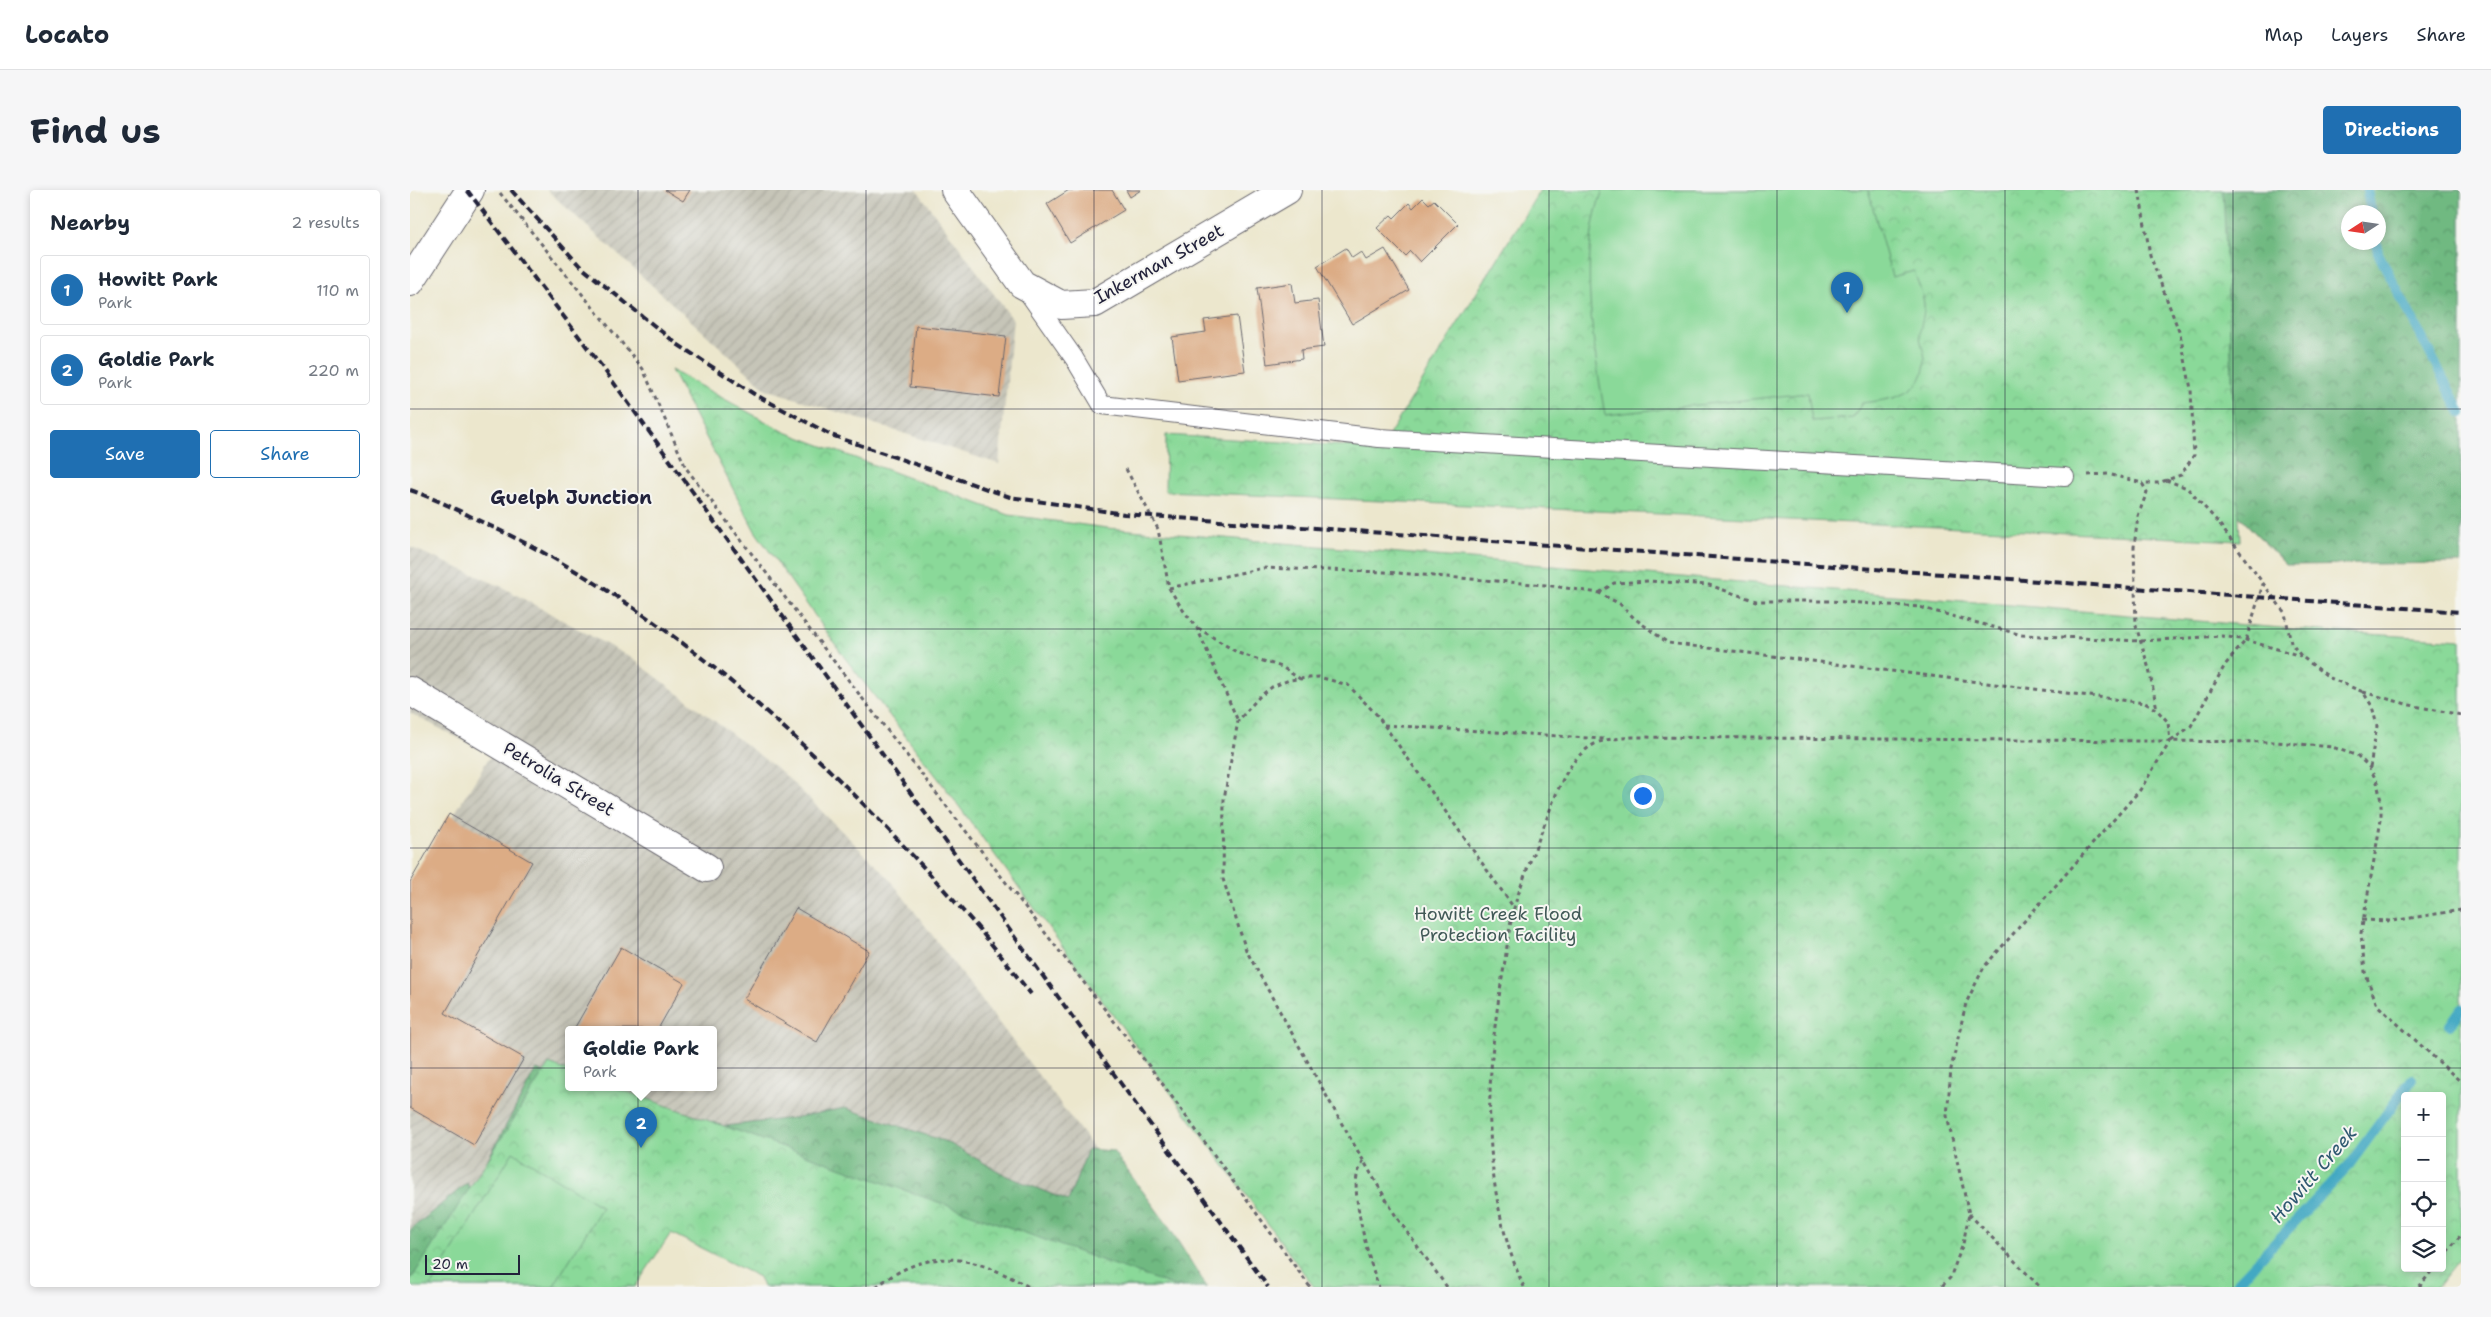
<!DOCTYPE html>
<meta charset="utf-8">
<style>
:root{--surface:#fff;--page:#f6f6f7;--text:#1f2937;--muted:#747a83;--line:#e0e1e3;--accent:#1f6fb2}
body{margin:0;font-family:"Shantell Sans",sans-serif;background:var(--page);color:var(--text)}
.controls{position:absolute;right:15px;bottom:15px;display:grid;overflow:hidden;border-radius:5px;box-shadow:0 2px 8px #0003}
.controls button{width:45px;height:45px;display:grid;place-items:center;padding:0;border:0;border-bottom:1px solid var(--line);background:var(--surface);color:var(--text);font:25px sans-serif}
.compass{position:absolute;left:1931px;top:15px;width:45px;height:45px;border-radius:50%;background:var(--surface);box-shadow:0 2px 8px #0003;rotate:258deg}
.scale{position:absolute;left:15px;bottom:12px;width:95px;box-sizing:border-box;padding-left:5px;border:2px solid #22223b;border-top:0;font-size:14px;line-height:18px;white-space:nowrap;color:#22223b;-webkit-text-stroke:4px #f6f6f2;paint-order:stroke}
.you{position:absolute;left:1232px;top:605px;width:18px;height:18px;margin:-12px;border:4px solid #fff;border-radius:50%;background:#1a73e8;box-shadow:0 0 0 8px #1a73e833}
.badge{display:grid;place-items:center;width:32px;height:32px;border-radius:50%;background:var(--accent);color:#fff;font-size:16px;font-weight:700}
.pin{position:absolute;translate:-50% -41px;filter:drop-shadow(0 1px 2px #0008)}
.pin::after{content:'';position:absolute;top:26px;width:18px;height:15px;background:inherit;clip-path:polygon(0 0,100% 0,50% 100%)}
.popup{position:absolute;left:155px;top:836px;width:152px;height:65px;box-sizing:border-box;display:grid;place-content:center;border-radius:5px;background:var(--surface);filter:drop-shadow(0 1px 4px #0005);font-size:16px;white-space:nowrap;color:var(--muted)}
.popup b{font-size:19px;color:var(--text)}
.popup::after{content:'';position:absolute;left:50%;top:100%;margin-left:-10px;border:10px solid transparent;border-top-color:var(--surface)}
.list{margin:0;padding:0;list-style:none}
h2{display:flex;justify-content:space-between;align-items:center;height:65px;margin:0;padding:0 20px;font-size:21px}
h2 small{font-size:16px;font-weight:400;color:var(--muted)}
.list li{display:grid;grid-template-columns:32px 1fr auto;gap:15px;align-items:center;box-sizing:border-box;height:70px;margin:0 10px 10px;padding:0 10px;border:1px solid var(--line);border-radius:5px}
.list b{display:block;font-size:19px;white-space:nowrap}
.list p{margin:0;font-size:16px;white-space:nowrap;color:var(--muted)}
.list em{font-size:16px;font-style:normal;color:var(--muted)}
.actions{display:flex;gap:10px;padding:15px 20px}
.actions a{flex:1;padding:11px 0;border:1px solid var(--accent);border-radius:5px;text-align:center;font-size:18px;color:var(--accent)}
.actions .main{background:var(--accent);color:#fff}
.icon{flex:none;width:28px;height:28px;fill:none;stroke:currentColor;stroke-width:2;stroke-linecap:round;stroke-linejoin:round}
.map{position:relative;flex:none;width:2051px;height:1097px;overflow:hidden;border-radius:5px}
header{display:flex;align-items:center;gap:30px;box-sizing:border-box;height:70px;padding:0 25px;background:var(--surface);border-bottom:1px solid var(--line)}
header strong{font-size:24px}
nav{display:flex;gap:28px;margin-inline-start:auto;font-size:18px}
.intro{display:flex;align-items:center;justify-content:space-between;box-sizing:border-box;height:120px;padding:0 30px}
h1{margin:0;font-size:35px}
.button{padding:12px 22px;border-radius:5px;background:var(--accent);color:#fff;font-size:18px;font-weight:700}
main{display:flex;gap:30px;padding:0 30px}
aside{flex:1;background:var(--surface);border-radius:5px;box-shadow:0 2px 8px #0003}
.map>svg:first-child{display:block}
.industrial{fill:url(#industrial-furrows)}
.forest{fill:url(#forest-crowns);stroke:#486e5e;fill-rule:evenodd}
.park{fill:url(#park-crowns);stroke:#567e6a;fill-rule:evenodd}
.garden{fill:#8ad999;stroke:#567e6a}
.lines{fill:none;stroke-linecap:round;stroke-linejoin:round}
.stream{stroke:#43a8c3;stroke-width:10}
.building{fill:#dcac85}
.lane-casing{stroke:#69676e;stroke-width:20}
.street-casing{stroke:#69676e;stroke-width:30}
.path{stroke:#69676e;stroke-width:3;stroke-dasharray:4 4;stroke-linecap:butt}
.lane{stroke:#fff;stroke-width:18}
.street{stroke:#fff;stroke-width:28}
.rail{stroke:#22223b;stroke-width:4;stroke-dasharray:8 4;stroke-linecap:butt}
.grid{fill:none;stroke:#22223b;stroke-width:1;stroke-opacity:0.55}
.labels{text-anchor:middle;stroke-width:4;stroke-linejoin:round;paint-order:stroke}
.street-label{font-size:18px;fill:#22223b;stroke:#f6f6f2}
.park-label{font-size:18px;fill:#415957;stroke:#f6f6f2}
.neighbourhood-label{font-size:19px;font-weight:bold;fill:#22223b;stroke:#f6f6f2}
.water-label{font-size:19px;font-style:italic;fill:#2f5871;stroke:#f6f6f2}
</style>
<header>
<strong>Locato</strong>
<nav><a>Map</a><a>Layers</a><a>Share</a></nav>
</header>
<div class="intro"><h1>Find us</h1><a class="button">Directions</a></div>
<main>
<aside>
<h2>Nearby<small>2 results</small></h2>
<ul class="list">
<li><span class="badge">1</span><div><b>Howitt Park</b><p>Park</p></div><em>110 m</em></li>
<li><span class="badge">2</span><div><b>Goldie Park</b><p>Park</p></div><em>220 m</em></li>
</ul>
<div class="actions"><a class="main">Save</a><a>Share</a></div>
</aside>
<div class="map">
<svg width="2051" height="1097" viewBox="0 0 2051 1097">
<defs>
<pattern id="industrial-furrows" width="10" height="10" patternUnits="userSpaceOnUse" patternTransform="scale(1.25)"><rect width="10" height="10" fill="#c6c5b8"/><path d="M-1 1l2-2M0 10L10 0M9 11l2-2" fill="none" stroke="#aaa99f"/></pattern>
<pattern id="forest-crowns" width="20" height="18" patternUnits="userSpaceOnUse" patternTransform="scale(1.25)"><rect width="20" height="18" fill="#6fb981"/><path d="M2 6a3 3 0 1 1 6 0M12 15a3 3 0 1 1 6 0" fill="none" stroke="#5b966b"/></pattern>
<pattern id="park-crowns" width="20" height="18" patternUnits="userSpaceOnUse" patternTransform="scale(1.25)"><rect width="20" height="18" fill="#8ad999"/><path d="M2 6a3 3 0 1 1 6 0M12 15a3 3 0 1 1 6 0" fill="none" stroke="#77ba85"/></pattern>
</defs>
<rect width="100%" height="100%" fill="#f6f6f2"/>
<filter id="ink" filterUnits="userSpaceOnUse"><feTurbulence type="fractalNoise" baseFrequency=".02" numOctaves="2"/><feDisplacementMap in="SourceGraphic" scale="10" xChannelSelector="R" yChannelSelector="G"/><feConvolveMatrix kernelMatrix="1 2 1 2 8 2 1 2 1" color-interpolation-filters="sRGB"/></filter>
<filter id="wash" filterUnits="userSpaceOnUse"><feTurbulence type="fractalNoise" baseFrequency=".0096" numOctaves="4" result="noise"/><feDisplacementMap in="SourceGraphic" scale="20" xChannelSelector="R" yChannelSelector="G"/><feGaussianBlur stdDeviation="1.12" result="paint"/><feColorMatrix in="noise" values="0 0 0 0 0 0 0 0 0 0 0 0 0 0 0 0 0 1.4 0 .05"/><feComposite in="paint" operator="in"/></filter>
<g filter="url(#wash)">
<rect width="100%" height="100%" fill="#ece7cd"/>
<path class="industrial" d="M137,0H507L603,130L589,274L356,199Z
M0,357L90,396L223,469L373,583L479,688L789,1097H767L204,897H304V839H158V881L139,874L0,1091V695L81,565L0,523Z"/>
<path class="forest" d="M1750,0H2051V373L1876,375L1803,299ZM1938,22H1968V52H1938Z
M126,879L158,891V897L231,946L383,928L435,918L537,952L597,986L658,1011L678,959L703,961L757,1034L797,1097H658L78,969Z
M57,993L62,1002L31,1058L0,1091V1040Z"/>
<path class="park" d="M1130,0H1813L1830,351L755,301L756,245L971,258Z
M261,180L375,242L599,325L697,338L1882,439L2051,450V1067L2027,1097H904L534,596L435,468L345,341ZM1995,906H2032V1078H1995Z
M139,874L158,881V897H204L767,1097H353L349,1087L261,1043L225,1097H0V1091Z"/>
<path class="garden" d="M1193,0H1458L1482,87L1504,81C1507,91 1513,103 1514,114C1515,124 1510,135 1510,145C1510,152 1514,160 1515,168C1515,207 1482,209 1452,213L1443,228L1402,231L1398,203L1195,225C1184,161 1167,61 1193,0Z
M103,962L192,1017L143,1097H20Z"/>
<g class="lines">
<path class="stream" d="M1957,0L1961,22
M1966,52L1968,63L2051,223
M2040,835L2051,819
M1823,1097L1939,975L2002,889"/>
</g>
<g id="blocks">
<path class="building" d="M255,0H280L273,11Z
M659,0H702L714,20L660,53L637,14Z
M716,0H731L720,7Z
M1013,8L1019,14L1024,10L1048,34L1010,72L1000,61L995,66L967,38L981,25L984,28L999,13L1003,18Z
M936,58L942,68L951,62L956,70L975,59L999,100L942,134L907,76Z
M882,93L885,113L908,110L914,157L891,160L892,169L857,174L847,98Z
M827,126L835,181L768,190L762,147L796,142L794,130Z
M506,136L596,146L589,207L500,197Z
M39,624L122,672L35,823L114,868L64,955L0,918V692Z
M386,718L459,761L407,852L334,809Z
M211,757L274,793L248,839H164Z"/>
</g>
</g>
<g filter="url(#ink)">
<use href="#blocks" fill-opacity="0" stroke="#69676e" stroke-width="1"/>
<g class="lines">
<defs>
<path id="lane" d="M617,101L664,168L692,215L969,248L1655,287"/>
<path id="street" d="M545,0L612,94L651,115L685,113L877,0
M0,92L60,0
M0,501L297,678"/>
</defs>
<use href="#lane" class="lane-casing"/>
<use href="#street" class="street-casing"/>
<path class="path" d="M1729,0L1740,65L1770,144L1781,199L1784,265L1771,285L1748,293H1732
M90,3L233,179L276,278L449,504L746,885L900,1097
M716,279L748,339L759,398L773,420L787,438L828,531
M1678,285L1698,284L1732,293L1737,302L1728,326L1724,357L1726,436L1739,479L1747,519
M1756,290L1777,298L1807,331L1875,423L1881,453L1891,466L1920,488L1953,502L1962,516L1967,536L1960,577
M759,398L853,378L975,382L1136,395L1189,403L1210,414L1224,428L1258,453L1735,513L1747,520L1758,532L1760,552L1730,600L1574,777L1556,813L1541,879L1537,926L1559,1024L1553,1054L1540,1088L1531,1097
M1189,403L1204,393L1240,391L1299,395L1346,411H1420L1509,417L1612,445L1730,451L1812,446L1836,450L1891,466
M788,438L828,463L872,477L890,489
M1953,502L2000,515L2051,525
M974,535L1195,549
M1761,551L1781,536L1815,475L1836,450L1853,394
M1952,730L1982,731L2051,720
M953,971C951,976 948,981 947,986C942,1008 960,1075 969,1097
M1559,1024L1630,1097
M2032,1068L2051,1045
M466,1097C521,1055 561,1065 619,1097
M1037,1097L987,1028L932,934L836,760L813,689L814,609L828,531L849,507L862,497L879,490L909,487L938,495L967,525L1104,718
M1114,1097C1069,998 1075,882 1094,777C1097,758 1099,737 1104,718C1111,693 1122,667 1131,643C1143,615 1153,573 1181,556C1194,548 1208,549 1222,547L1866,552L1922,557L1948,566L1960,578L1967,592L1971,611V630L1951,743L1955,782L1967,815L2051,892
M2009,1097L2024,1078"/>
<use href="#lane" class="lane"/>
<use href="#street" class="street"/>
<path class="rail" d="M57,0L193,178L858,1097
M101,0L170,76L267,154L344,204L421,245L600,307L714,324L2051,422
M0,300C26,309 50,321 74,333C264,420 417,568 554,722C578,748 599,777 621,804"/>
</g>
</g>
<path class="grid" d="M228,0V1097M456,0V1097M684,0V1097M912,0V1097M1139,0V1097M1367,0V1097M1595,0V1097M1823,0V1097M0,219H2051M0,439H2051M0,658H2051M0,878H2051"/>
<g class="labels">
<g class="street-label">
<text transform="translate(749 74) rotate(-29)" y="6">Inkerman Street</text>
<text transform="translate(149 589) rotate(31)" y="6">Petrolia Street</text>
</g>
<g class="park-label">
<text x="1088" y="730">Howitt Creek Flood<tspan x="1088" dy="21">Protection Facility</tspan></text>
</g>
<g class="neighbourhood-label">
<text x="161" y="314">Guelph Junction</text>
</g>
<g class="water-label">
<text transform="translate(1903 984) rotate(-49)" y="7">Howitt Creek</text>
</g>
</g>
</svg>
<div class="controls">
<button>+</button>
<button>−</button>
<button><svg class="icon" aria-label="locate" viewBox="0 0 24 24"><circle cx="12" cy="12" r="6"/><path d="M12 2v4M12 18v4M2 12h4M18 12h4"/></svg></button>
<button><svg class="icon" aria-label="layers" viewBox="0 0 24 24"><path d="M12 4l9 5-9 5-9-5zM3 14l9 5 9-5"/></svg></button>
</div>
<svg class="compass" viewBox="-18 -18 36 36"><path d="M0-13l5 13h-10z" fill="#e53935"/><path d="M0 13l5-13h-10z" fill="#747a83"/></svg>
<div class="scale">20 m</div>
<div class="you"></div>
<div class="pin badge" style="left:1437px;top:123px">1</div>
<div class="pin badge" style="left:231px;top:958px">2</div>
<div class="popup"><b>Goldie Park</b>Park</div>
</div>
</main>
